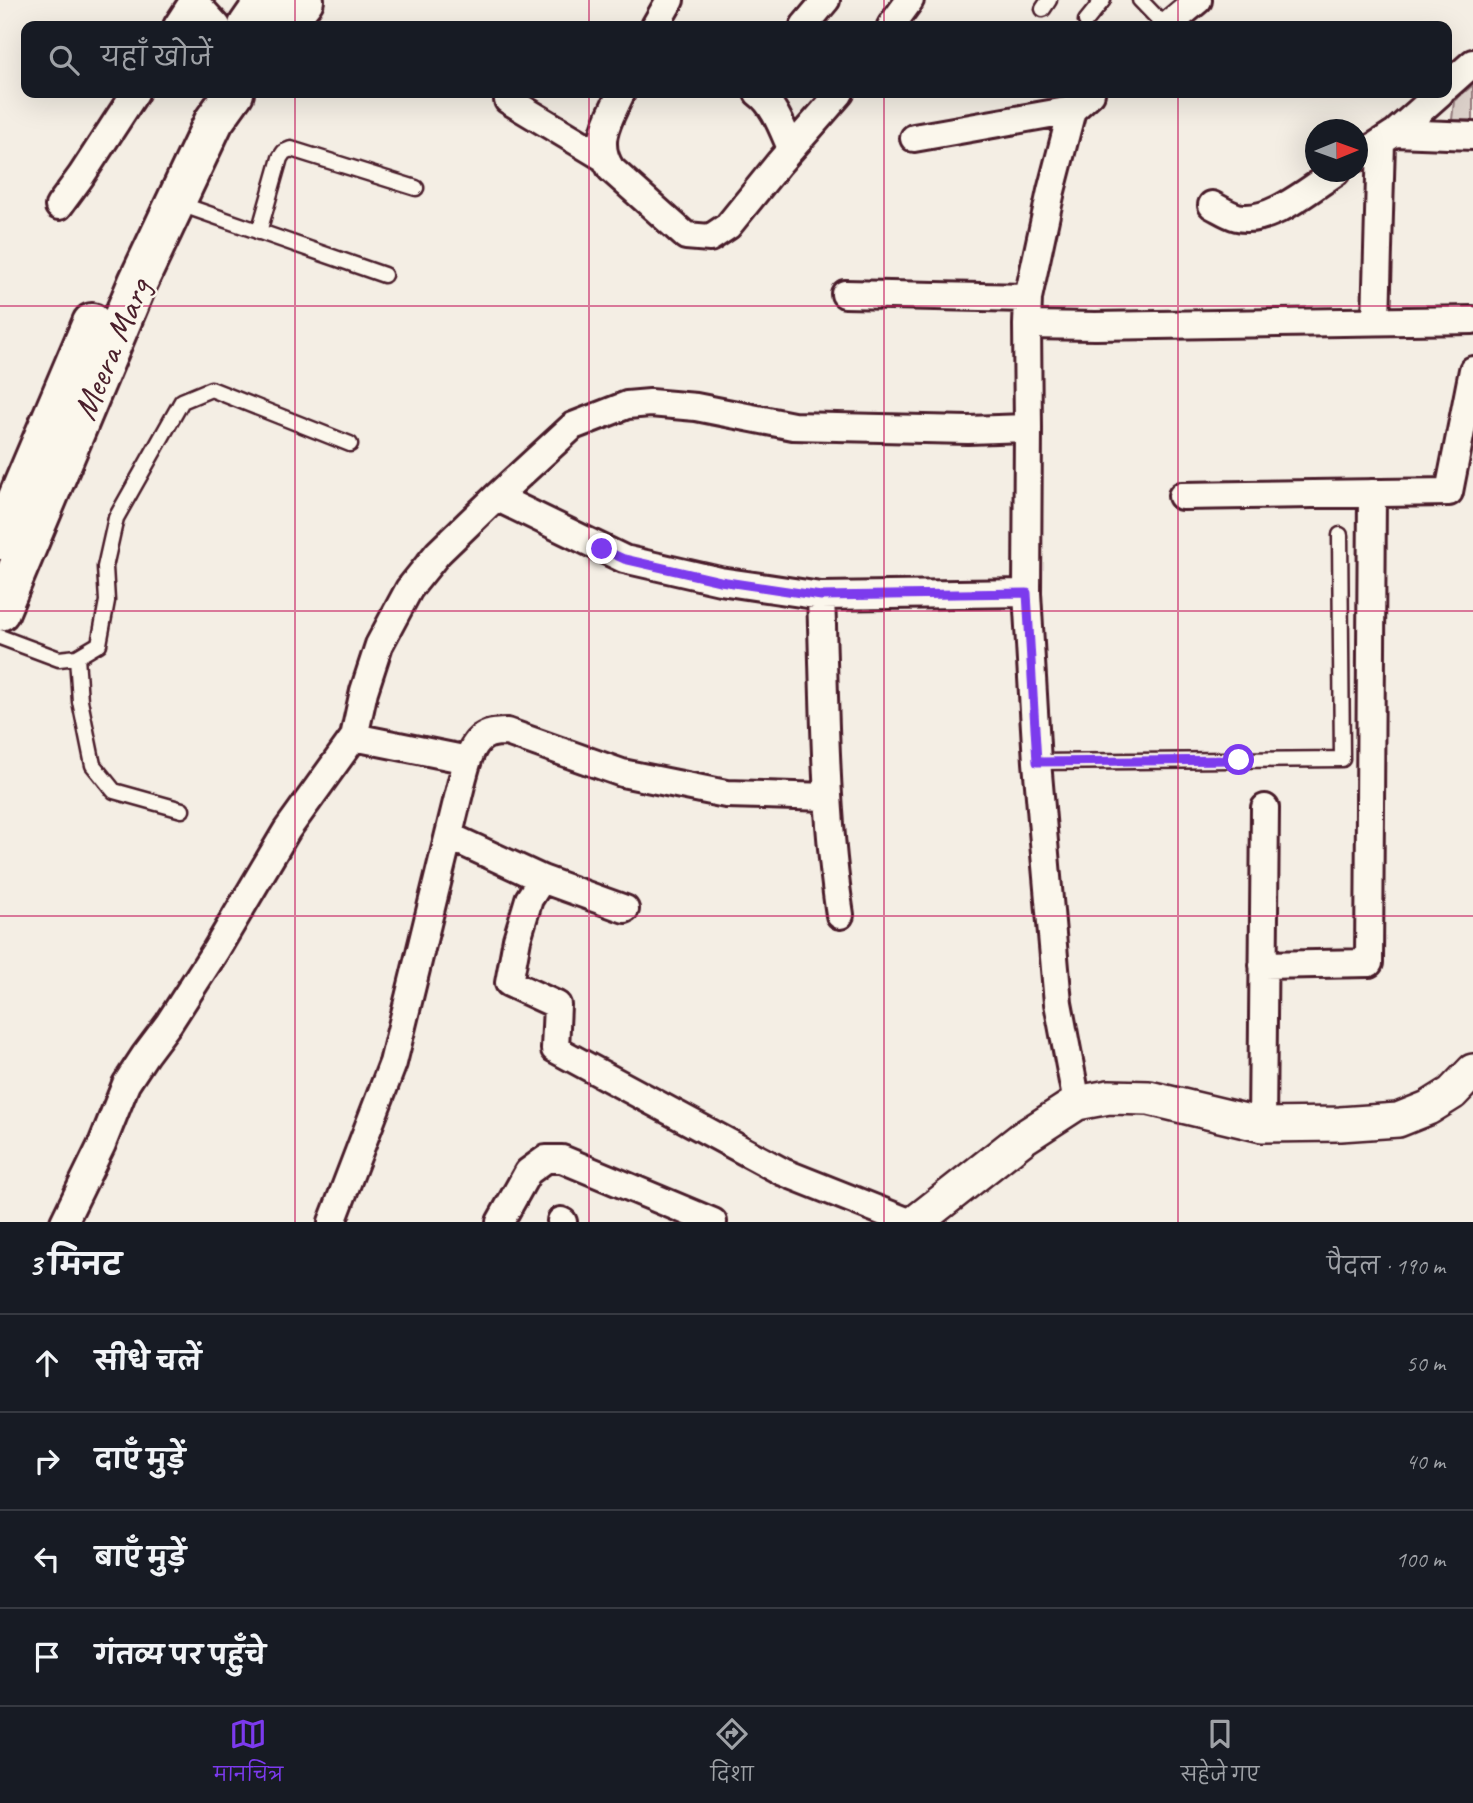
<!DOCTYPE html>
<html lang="hi">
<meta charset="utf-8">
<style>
:root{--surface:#171b24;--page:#242831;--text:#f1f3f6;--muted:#9ea1a6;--line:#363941;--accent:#7c3aed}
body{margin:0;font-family:Caveat,"Playpen Sans Deva",sans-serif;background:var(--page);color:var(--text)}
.compass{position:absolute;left:1305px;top:119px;width:63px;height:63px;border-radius:50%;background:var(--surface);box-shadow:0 7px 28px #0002;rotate:89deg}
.stop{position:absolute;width:21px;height:21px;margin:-16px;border:5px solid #7c3aed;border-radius:50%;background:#fff}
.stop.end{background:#7c3aed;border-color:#fff;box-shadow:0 2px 7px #0008}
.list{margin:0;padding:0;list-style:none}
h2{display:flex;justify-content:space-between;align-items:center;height:91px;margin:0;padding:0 28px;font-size:30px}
h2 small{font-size:23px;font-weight:400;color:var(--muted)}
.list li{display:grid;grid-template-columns:46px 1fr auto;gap:21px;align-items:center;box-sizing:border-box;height:98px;padding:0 28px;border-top:2px solid var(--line)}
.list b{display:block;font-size:26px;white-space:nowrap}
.list em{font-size:23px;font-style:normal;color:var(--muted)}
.icon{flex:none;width:38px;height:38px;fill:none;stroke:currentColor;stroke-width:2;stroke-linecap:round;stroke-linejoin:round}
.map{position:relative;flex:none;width:1473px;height:1222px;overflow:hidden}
.search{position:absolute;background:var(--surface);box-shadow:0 7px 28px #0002;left:21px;right:21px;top:21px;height:77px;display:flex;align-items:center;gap:18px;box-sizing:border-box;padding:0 24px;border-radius:14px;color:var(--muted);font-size:26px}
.sheet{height:483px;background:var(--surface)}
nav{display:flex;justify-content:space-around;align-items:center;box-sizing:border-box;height:98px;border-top:2px solid var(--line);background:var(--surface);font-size:19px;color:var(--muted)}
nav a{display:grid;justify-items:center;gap:4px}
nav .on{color:var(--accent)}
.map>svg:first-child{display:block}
.green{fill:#dbd0c9;stroke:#92787a;stroke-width:2}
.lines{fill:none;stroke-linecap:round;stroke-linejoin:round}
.service-casing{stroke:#4a1f2b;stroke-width:19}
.minor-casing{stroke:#4a1f2b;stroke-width:32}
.tertiary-casing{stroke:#4a1f2b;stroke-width:38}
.primary-casing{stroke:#4a1f2b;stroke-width:44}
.service{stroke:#fbf7ec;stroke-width:14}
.minor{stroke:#fbf7ec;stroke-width:26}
.tertiary{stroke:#fbf7ec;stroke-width:33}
.primary{stroke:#fbf7ec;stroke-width:38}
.route{stroke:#7c3aed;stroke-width:9}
.grid{fill:none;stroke:#c2185b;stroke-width:2;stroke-opacity:0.55}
.labels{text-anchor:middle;stroke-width:5;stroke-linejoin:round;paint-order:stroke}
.street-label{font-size:35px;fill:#4a1f2b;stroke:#fbf7ec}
</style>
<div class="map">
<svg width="1473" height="1222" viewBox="0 0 1473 1222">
<rect width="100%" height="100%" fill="#f4eee4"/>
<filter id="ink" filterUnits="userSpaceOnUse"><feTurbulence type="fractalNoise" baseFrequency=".0143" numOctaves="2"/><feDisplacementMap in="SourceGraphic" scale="14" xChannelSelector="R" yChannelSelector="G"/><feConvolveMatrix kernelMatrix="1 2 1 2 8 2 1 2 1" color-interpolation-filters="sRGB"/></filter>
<g filter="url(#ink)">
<path class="green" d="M1473,85V120H1452L1454,101Z"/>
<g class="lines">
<defs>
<path id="service" d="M1140,0L1165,26
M1043,9L1049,0
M1086,21L1103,0
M177,203L384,275
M259,232L280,158L284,152L291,149L416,188
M0,637L59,659L77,657L99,644L107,601L105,567L116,518L182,401L211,389L350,444
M77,657L80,701L93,765L114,791L182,810
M1037,762L1342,759L1340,535"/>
<path id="minor" d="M193,0L217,26
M177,26L194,0
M655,26L670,0
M804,26L826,0
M891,26L910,0
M1167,26L1198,0
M1447,86L1473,63
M621,93C609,120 593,141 611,169L686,236L710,238L728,226L779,163L840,93
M758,93C774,104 783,130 791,148
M1440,93L1395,133L1473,136
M508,100L603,157
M914,138L1072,110
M1358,157L1393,134
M1212,205C1220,209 1229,215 1237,217C1269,225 1311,188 1336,172
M59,206L81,176L135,93
M845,294L1028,298
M1376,321L1381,142
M1027,325L1096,326L1473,320
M1182,496L1449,492L1473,370
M496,497L624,559L720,581L821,596L1027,593
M821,596C825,702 824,809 840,915
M354,737L364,691L379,645L409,589L438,553L496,497L573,426L627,405L650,403L696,407L793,426L968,430L1028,428
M449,836L542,879L625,909
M542,879L529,899L517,939L509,983L557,1005L555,1049L783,1172L909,1222
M1263,965L1369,963L1372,493
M1077,1103L1058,1003L1037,762L1027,593L1028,428L1027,325L1028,298L1051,191L1072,110L1091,93
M1262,1125L1265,808
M561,1221L563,1222
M64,1222L102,1144L126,1084L145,1055L169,1023L216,950L287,830L354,737L468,760
M332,1222L393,1063L463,777C467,762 472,739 489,734C495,732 501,732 507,732L622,773L726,794L828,797
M500,1222L528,1172L546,1159H562L713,1222"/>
<path id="tertiary" d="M916,1222L1023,1138L1077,1103L1109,1097L1149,1098L1262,1125L1340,1124L1398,1120L1428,1108L1452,1093L1473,1071"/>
<path id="primary" d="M248,26L266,0
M283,26L304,0
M0,540L92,323
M0,611L138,282L214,121L234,93"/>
</defs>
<use href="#service" class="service-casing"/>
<use href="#minor" class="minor-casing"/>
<use href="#tertiary" class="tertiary-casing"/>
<use href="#primary" class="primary-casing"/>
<use href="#service" class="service"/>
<use href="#minor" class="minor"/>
<use href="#tertiary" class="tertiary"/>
<use href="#primary" class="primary"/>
</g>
</g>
<g class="lines" filter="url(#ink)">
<path class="route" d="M602,549L624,559L720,581L821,596L1027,593L1037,762L1239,760"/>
</g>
<path class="grid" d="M295,0V26M589,0V26M884,0V26M1178,0V26M295,93V1222M589,93V1222M884,93V1222M1178,93V1222M0,306H1473M0,611H1473M0,916H1473"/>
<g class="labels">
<g class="street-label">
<text transform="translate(111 349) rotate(-67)" y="12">Meera Marg</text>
</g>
</g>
</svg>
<svg class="compass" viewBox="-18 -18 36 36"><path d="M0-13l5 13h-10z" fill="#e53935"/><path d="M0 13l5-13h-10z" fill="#9ea1a6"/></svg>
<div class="stop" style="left:1239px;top:760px"></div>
<div class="stop end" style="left:602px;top:549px"></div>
<div class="search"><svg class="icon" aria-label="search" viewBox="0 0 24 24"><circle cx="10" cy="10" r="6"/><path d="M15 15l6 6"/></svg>यहाँ खोजें</div>
</div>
<section class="sheet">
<h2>3 मिनट<small>पैदल · 190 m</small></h2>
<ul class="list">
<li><svg class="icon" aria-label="ahead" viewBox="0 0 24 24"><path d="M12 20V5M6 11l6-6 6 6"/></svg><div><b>सीधे चलें</b></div><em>50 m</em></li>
<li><svg class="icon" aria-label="right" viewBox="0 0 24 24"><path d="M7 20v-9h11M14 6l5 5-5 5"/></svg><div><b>दाएँ मुड़ें</b></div><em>40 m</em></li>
<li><svg class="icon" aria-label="left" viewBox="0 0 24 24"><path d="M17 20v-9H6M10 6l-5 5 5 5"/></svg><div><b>बाएँ मुड़ें</b></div><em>100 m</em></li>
<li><svg class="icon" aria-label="arrive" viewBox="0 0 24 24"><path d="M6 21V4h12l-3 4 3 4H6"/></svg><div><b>गंतव्य पर पहुँचे</b></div></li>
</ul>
</section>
<nav>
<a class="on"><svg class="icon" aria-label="map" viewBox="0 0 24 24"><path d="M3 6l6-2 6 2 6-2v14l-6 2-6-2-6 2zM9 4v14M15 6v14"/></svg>मानचित्र</a>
<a><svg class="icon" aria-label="directions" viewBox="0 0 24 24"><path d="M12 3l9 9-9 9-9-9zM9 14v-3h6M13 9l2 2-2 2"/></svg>दिशा</a>
<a><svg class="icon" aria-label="saved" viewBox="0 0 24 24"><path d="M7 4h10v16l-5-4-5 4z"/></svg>सहेजे गए</a>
</nav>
